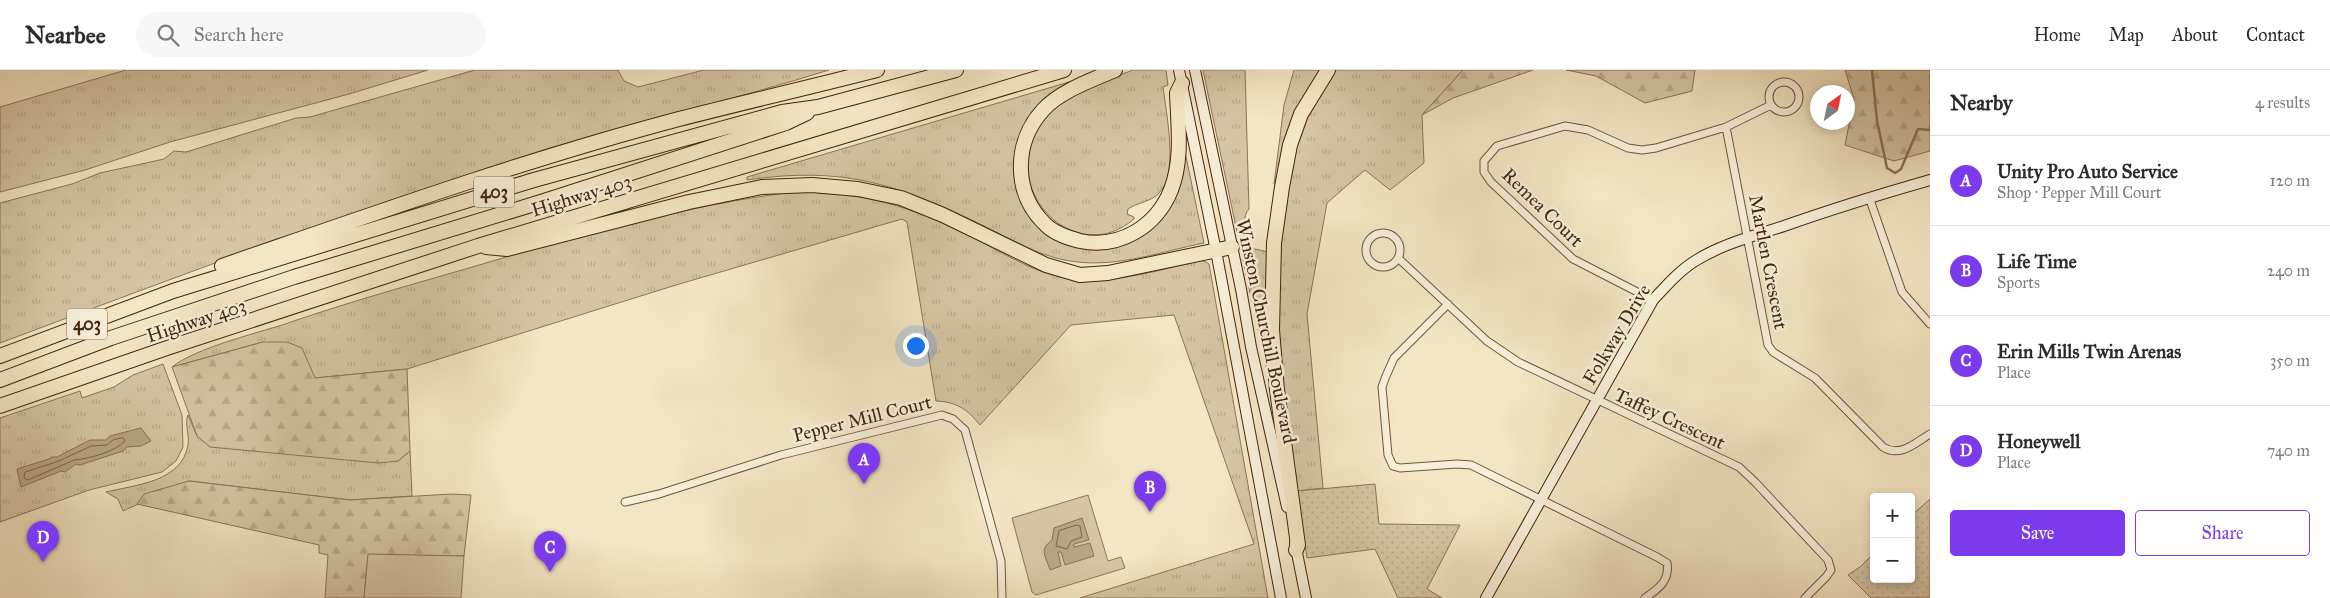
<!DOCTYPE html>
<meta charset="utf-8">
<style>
:root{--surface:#fff;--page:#f7f7f7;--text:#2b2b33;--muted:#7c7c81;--line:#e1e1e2;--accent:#7c3aed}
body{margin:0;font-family:"IM FELL Great Primer",serif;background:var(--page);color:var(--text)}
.controls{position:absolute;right:15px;bottom:15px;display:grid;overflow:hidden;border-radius:5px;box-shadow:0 2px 8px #0003}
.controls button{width:45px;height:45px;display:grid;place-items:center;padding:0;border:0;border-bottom:1px solid var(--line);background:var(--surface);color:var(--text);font:25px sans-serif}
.compass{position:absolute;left:1810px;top:15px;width:45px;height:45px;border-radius:50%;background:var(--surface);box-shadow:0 2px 8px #0003;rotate:33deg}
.you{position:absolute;left:915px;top:275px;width:18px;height:18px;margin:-12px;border:4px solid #fff;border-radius:50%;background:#1a73e8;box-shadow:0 0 0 8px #1a73e833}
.badge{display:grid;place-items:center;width:32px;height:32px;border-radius:50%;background:var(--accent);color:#fff;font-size:16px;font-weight:700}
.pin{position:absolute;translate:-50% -41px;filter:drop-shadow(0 1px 2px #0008)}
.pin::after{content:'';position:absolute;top:26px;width:18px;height:15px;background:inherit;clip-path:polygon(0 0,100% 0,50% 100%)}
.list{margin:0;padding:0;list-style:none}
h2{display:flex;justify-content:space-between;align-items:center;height:65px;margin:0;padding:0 20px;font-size:21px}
h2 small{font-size:16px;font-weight:400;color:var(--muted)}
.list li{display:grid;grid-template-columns:32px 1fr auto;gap:15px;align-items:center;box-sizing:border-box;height:90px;padding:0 20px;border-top:1px solid var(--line)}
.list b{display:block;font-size:19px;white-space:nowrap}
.list p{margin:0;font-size:16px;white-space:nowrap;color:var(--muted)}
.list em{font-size:16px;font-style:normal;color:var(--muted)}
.actions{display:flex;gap:10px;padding:15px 20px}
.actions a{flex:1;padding:11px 0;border:1px solid var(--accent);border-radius:5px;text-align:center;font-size:18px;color:var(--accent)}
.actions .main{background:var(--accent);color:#fff}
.icon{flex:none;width:28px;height:28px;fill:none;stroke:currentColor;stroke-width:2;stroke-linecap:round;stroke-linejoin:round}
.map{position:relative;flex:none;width:1930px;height:528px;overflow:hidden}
header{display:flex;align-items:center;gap:30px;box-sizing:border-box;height:70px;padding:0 25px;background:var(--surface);border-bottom:1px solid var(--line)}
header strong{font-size:24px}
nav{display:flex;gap:28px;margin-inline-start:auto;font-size:18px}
.search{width:350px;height:45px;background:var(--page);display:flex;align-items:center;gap:12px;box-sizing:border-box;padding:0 18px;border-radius:28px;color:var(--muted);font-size:19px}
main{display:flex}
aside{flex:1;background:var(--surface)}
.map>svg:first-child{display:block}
.grass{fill:url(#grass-tufts);stroke:#8c7459}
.forest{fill:url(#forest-firs);stroke:#8c7459}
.park{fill:url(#park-dots);stroke:#8c7459}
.pitch{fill:#d5c5a5;stroke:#8c7459}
.water{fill:#b8a486;stroke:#8a7156}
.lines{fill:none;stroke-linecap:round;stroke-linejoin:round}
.shore{stroke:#7e644a;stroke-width:1}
.stream{stroke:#8a7156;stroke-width:2.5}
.street-casing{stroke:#70543b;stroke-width:9}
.secondary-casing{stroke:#44240d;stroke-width:12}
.highway-casing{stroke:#44240d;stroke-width:16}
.street{stroke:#f7efd9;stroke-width:7}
.secondary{stroke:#f7efd9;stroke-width:10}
.highway{stroke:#f3e6c4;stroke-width:14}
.labels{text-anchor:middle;stroke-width:5;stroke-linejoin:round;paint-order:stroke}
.shield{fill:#f7efd9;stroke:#7a614a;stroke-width:1}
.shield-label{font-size:18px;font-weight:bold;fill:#44240d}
.street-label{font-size:19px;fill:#44240d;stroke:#f7efd9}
</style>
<header>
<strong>Nearbee</strong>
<div class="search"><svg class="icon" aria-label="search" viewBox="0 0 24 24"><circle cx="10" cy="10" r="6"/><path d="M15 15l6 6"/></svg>Search here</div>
<nav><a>Home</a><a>Map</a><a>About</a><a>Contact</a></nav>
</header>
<main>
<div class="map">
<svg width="1930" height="528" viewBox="0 0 1930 528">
<defs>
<pattern id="grass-tufts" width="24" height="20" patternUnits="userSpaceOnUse" patternTransform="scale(1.25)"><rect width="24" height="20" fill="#d5c5a5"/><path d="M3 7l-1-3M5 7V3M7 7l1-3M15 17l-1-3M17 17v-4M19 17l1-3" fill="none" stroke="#b8a98d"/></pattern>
<pattern id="forest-firs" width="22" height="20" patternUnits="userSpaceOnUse" patternTransform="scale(1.25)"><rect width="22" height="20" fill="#d5c5a5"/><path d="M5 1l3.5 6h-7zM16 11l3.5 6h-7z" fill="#b8a98d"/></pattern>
<pattern id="park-dots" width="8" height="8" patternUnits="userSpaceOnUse" patternTransform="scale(1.25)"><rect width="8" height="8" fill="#d5c5a5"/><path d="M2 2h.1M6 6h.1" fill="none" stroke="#b8a98d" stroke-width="1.8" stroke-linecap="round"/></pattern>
</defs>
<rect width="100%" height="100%" fill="#f3e6c4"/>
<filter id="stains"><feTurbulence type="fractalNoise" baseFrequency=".004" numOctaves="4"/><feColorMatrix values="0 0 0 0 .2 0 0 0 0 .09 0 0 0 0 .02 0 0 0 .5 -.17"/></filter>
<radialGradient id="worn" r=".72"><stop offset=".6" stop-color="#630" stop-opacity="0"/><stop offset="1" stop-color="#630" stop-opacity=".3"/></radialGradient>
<path class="grass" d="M126,0H428L349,24L170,72L85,100L0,122V37Z
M475,0H618L624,11L638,17L704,0H829C737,29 643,50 550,78C364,136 182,205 0,273V133L72,114L100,103L164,89L174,81L186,82L296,48L310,47Z
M1133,0H1166L1168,15L1163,17C1166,42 1179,104 1159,123C1151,132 1138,132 1128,139L1127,144L1134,147V149C1079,196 1008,130 1032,68C1034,64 1035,58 1038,54C1058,25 1102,12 1133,0Z
M1203,0H1245L1249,139C1243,145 1246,155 1241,162H1237Z
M1294,0H1321L1277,115L1274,114L1284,35Z
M1335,0H1463L1422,45L1424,93L1390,120L1365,100L1327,133L1307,244L1323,418L1297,421L1284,318H1281C1276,237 1273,129 1305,53C1313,34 1324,17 1335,0Z
M1086,7L1021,62L1015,87L1016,111L1066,171L1142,163L1185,82L1204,173C1164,181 1119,197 1078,192C1043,189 1011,169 980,154C894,113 842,96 747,110V107Z
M793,122C865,122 911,136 974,168C1003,183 1034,203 1068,208C1108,215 1151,202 1191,193V191H1204L1209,194L1268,528H1080L1254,474L1174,245L1071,255L980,355C967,339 957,332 936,331L907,152L902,149L676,215L407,299L315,308L263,272L172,297C196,278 254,264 285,254C343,234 403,217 462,200C570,168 681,136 793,122Z
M1240,176L1269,182L1271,320Z
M163,294L182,345L183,377L176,391L162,402L89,420L0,452V348L80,321L82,328L114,317L133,305Z
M188,345L197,366L398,391L410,381L412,426L350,430L189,411L123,441L118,429L106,422C135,415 182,412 188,375C190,366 184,353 188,345Z"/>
<path class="forest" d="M1463,0H1533L1453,28L1422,45Z
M1566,0H1695L1692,21L1645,33L1596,6Z
M1845,0H1930V81L1894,91L1845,75L1854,29Z
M263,272H287L302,278L315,308L407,299L410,381L398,391L378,393L210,377L197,366L172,297Z
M189,411L350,430L451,424L471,425L464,486L368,485L364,528H325L328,485L319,483V475L137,434L144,424Z"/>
<path class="park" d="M1375,414L1379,454L1460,455L1427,519L1442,528H1398L1375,479L1307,488L1297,421Z
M1930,429V528H1871L1848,505L1860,497L1874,483V509H1911V446Z"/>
<path class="pitch" d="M1088,425L1108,491L1121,487L1125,498L1036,525L1032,522L1012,448Z
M368,484L464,486L461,528H364Z"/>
<path class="water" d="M141,358L151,371L141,376L127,377L123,381L80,395L76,394L65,402L61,401L21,417L17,399L49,389L51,387H57L90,370H106L110,366Z
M1082,448L1089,470L1074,474V477L1090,473L1094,486L1065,495L1061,482H1058L1061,496L1050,500C1045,484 1039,480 1052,470L1054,458Z"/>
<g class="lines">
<path class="shore" d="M123,368L125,371C115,382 88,389 74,390L28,410L24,408L25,402L59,391L91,376L107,375L113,370Z
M1077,455L1080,456L1082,467L1071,471L1067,479L1056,476L1059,461Z"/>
<path class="stream" d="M1872,0L1877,51L1887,98L1895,103L1901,99L1918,59L1930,60"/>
<defs>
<path id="street" d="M1769 27a15 15 0 1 1 30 0a15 15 0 1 1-30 0Z
M1726,57L1768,275L1773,282L1815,308L1883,377C1900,388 1915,373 1930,364
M1869,127L1902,222L1930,254
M1366 180a17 17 0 1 1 34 0a17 17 0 1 1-34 0Z
M1398,188L1487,271L1518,292L1739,397L1755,412L1828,490L1831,500L1826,507L1805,528
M1653,230L1573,189L1491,112L1484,102V91L1497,76L1565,56L1588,60L1628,78L1642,80L1656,78L1726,57L1771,35
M1448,234L1394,288L1386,306L1382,317L1388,385L1393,396L1400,398L1457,394L1471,395L1657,487L1667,493C1670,511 1658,519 1645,528
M625,432L659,424L781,385L942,345L953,349L965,360L1001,491L1002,528"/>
<path id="secondary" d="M1179,0L1217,186L1281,528
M1195,0L1241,219L1251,277L1287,437
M1295,473L1306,528
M1486,528L1653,230C1666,216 1679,201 1695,191C1722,174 1754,166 1784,156C1832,139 1881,124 1930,110"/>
<path id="highway" d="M1115,0C1092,10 1060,21 1043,40C1013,73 1013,124 1046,155C1055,164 1069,168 1080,171C1119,179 1156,157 1171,120C1183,89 1178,55 1177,23L1182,13
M486,177L507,179L689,132L762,117L812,115L858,119L901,128L943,145L1046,195L1080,205L1108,203L1232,177
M222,196C373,144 524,90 679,49C745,32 811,17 877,0
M0,286L173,221L534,110L782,42L818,37L956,0
M0,310L111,268L294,207L541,132L786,53L807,43
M0,336L167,278L478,176L1064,0
M1296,480L1298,475L1277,320L1272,260L1274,173L1282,117L1290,75L1301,44L1328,0"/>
</defs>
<use href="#street" class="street-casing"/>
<use href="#secondary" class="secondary-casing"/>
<use href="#highway" class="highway-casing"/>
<use href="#street" class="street"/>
<use href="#secondary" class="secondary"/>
<use href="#highway" class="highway"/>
</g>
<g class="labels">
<g class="shield">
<rect x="474" y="106.5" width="40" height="31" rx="4"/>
<rect x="67" y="238.5" width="40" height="31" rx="4"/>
</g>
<g class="shield-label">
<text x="494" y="128">403</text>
<text x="87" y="260">403</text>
</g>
<g class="street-label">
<text transform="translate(581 125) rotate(-17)" y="7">Highway 403</text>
<text transform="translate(1543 137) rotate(44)" y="7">Remea Court</text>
<text transform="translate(1769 192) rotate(79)" y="7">Martlen Crescent</text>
<text transform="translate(196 250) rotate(-18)" y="7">Highway 403</text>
<text transform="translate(1267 261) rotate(78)" y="7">Winston Churchill Boulevard</text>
<text transform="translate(1616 264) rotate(-59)" y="7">Folkway Drive</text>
<text transform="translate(862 348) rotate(-14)" y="7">Pepper Mill Court</text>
<text transform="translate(1670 348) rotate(25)" y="7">Taffey Crescent</text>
</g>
</g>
<rect width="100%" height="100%" filter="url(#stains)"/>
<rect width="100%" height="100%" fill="url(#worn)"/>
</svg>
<div class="controls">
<button>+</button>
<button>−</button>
</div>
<svg class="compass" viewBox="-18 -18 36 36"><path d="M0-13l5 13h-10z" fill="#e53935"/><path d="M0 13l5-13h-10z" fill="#7c7c81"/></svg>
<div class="you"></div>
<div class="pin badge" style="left:864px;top:414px">A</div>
<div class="pin badge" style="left:1150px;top:442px">B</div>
<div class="pin badge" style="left:550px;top:502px">C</div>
<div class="pin badge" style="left:43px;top:492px">D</div>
</div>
<aside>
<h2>Nearby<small>4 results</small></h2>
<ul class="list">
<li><span class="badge">A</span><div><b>Unity Pro Auto Service</b><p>Shop · Pepper Mill Court</p></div><em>120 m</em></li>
<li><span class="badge">B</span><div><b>Life Time</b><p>Sports</p></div><em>240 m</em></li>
<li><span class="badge">C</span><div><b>Erin Mills Twin Arenas</b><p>Place</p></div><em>350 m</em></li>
<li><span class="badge">D</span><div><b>Honeywell</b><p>Place</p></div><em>740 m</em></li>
</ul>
<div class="actions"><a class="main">Save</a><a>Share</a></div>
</aside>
</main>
